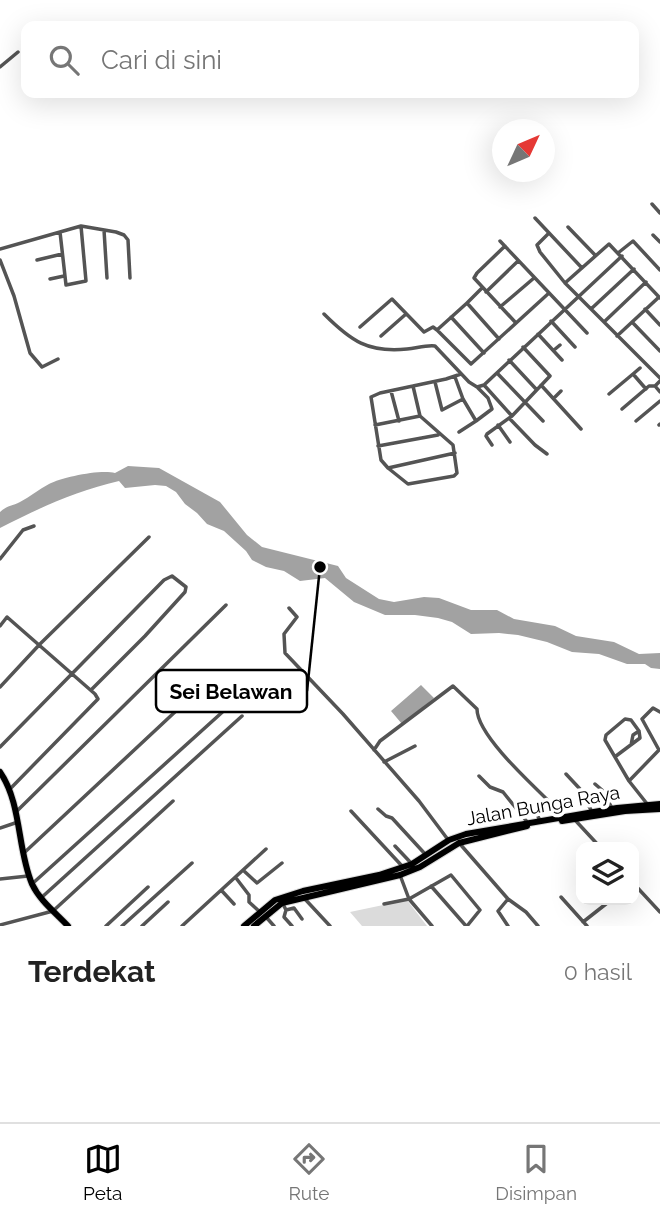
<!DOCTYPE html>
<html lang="id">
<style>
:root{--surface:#fff;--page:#f2f2f2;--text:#222;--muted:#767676;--line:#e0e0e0;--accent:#000}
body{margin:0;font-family:Raleway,sans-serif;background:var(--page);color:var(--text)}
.controls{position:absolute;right:21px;bottom:21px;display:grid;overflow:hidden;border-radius:14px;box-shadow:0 7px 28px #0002}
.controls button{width:63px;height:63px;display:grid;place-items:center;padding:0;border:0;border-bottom:2px solid var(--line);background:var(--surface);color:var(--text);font:35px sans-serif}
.compass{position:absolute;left:492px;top:119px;width:63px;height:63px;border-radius:50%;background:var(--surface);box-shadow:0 7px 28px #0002;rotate:46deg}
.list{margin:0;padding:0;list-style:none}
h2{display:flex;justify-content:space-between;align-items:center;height:91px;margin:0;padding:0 28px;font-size:30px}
h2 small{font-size:23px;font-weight:400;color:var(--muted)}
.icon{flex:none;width:38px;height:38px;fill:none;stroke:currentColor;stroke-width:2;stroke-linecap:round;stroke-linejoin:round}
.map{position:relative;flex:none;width:660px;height:926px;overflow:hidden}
.search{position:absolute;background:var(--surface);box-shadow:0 7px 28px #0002;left:21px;right:21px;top:21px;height:77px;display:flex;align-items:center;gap:18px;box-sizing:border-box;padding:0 24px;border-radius:14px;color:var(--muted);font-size:26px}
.sheet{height:196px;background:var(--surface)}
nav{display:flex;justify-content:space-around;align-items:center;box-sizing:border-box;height:98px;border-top:2px solid var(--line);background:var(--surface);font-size:19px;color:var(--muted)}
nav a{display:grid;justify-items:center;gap:4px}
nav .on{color:var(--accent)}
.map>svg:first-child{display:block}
.green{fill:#dbdbdb}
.water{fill:#a2a2a2}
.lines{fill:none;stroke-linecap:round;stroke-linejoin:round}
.primary-casing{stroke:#dbdbdb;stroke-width:8}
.minor{stroke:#545454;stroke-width:3.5}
.primary{stroke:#000;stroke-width:6}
.labels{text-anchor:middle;stroke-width:7;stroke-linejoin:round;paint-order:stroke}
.street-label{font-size:19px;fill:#000;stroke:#fff}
.leader{fill:none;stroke:#000;stroke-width:2.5}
.callout-dot{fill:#000;stroke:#fff;stroke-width:2.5}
.callout{fill:#fff;stroke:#000;stroke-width:2.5}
.callout-label{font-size:21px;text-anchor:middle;font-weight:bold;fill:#000}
</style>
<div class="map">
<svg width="660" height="926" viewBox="0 0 660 926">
<rect width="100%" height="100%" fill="#fff"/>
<path class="green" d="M407,900L427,926H362L350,912Z"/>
<path class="water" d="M128,466L159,468L220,502L247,535L262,547L338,566L346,578L379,599L394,602L424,597L439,598L471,610H497L514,619L555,626L576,636L614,642L639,654L660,653V669L651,668L645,664H627L599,654L572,652L547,642L518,635L499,633L471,634L452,622L438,618L415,615H385L354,602L325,578L300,581L284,571L266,567L252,560L246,551L224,531L207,524L197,513L185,504L176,492L166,486L155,485L125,488L119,481C76,491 39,508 0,528V512C6,506 12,506 20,502C30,497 39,489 49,484C62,477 101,469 115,473Z
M421,685L434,698L402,724L391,711Z"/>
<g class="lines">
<defs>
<path id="primary" d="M0,772C22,804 17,849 32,884C40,901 56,913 68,926
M562,821L625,811L660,809
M244,926L275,900L303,891L379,875L412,864L449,840L466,834L617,808L660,804
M254,926L282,903L400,875L420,867L459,843L527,826"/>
</defs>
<use href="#primary" class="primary-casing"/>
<path class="minor" d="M0,67L18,52
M652,204L660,213
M535,218L582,268
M568,227L595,255
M104,230L107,278
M60,232L66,285L86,281L81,226
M549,233L537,245L540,252L565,283L660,378
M653,235L660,242
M500,241L587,333
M505,246L477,273L474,278L516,323
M0,249L81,226L116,232L124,235L128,240L130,278
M618,253L633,241L660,270
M0,260L14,296L30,353L42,367L58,359
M37,260L62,254
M50,279L64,276
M565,283L609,244L660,298
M482,288L467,303L499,339
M486,292L518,261
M467,303L437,330L471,364L549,293
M500,307L534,278
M591,309L634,269
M645,309L660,325
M324,314C351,341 368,353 407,349C417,348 426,345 435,346L469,382L477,387L484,385L622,256
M451,317L484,353
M551,321L575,347
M604,322L646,282
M632,322L660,351
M360,327L392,299L424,332L433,327L437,330
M538,334L562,360
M381,336L406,314
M617,336L659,297
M554,350L560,345
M509,360L536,389
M640,368L633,374L646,389
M497,373L543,421
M455,377L463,399L476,421L492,409L488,398L478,388
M660,381L655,386L660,392
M435,382L442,410L463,399
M484,385L512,416
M541,385L581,429
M391,391L399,421
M609,394L633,374
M554,398L561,391
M622,409L649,386H655
M509,418L535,445L547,454
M636,421L660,401
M375,425L420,416
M498,425L510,442
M659,425L660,424
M459,432L476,421
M492,445L486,436L487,434L512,416L550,376L523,347
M378,446L438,435
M455,453L388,468L381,460L371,397L380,393L446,379L461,374
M388,468L408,484L454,476L457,473L453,445L420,416L413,386
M0,559L23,530L34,526
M289,608L297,617L284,634L285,653L343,714L419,801L449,841
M0,626L7,617L95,694L98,699L10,789
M0,687L40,644L149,537
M631,745L633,735L639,731
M0,747L164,580L172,576L186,587L185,592L145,636L91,690
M374,750L380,741L453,686L477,709C477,738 544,795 565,817
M659,750L642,719L653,708L660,712
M616,756L640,738L639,731L631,720L625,719L606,735L605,740L629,781L648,805
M384,762L415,746
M566,774L580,789L592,812
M479,776L490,787L503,792L528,823
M629,781L659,750
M595,784L602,790L612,808
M534,807L540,821
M378,809L386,816L392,818L426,855
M17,811L226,605
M351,811L402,866
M575,820L600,847
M0,828L18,822
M460,844L508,899L526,912L538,926
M395,846L412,864
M25,852L176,711
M244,871L257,883L282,863
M400,875L409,899L432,926
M236,878L249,895V902L260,912
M0,879L28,876
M32,884L228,707
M634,884L660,912
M431,886L466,926
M222,891L234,904
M561,897L587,926
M41,898L242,716
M304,898L330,926
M508,899L498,911L508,926
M283,904L286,910L294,908L302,919
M384,904L409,899L451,875L480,910L467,926
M286,910L284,917L292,926
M266,917L274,926
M583,922L611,900
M0,925L53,911L173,801
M106,926L148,887
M122,926L192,863
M142,926L168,902
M182,926L266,849"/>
<use href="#primary" class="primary"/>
</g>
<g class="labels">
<g class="street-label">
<text transform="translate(543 805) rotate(-10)" y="7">Jalan Bunga Raya</text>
</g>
</g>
<path class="leader" d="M320 567L307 691"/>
<circle class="callout-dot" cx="320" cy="567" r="7"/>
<rect class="callout" x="156" y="670" width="151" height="42" rx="7"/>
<g class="callout-label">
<text x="231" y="699">Sei Belawan</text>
</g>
</svg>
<div class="controls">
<button><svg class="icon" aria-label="layers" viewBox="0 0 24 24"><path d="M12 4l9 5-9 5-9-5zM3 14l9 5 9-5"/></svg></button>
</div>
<svg class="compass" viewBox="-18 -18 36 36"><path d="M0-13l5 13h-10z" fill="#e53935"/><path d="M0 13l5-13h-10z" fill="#767676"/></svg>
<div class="search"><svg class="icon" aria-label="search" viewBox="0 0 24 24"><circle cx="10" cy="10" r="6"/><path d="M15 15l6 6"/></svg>Cari di sini</div>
</div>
<section class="sheet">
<h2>Terdekat<small>0 hasil</small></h2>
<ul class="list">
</ul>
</section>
<nav>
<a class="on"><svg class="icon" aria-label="map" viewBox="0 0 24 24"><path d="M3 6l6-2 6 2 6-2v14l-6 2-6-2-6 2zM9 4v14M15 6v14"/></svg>Peta</a>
<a><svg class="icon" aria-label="directions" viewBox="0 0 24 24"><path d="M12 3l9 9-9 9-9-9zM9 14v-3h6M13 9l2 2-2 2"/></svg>Rute</a>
<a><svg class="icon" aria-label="saved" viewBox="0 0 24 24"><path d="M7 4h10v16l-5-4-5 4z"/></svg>Disimpan</a>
</nav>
